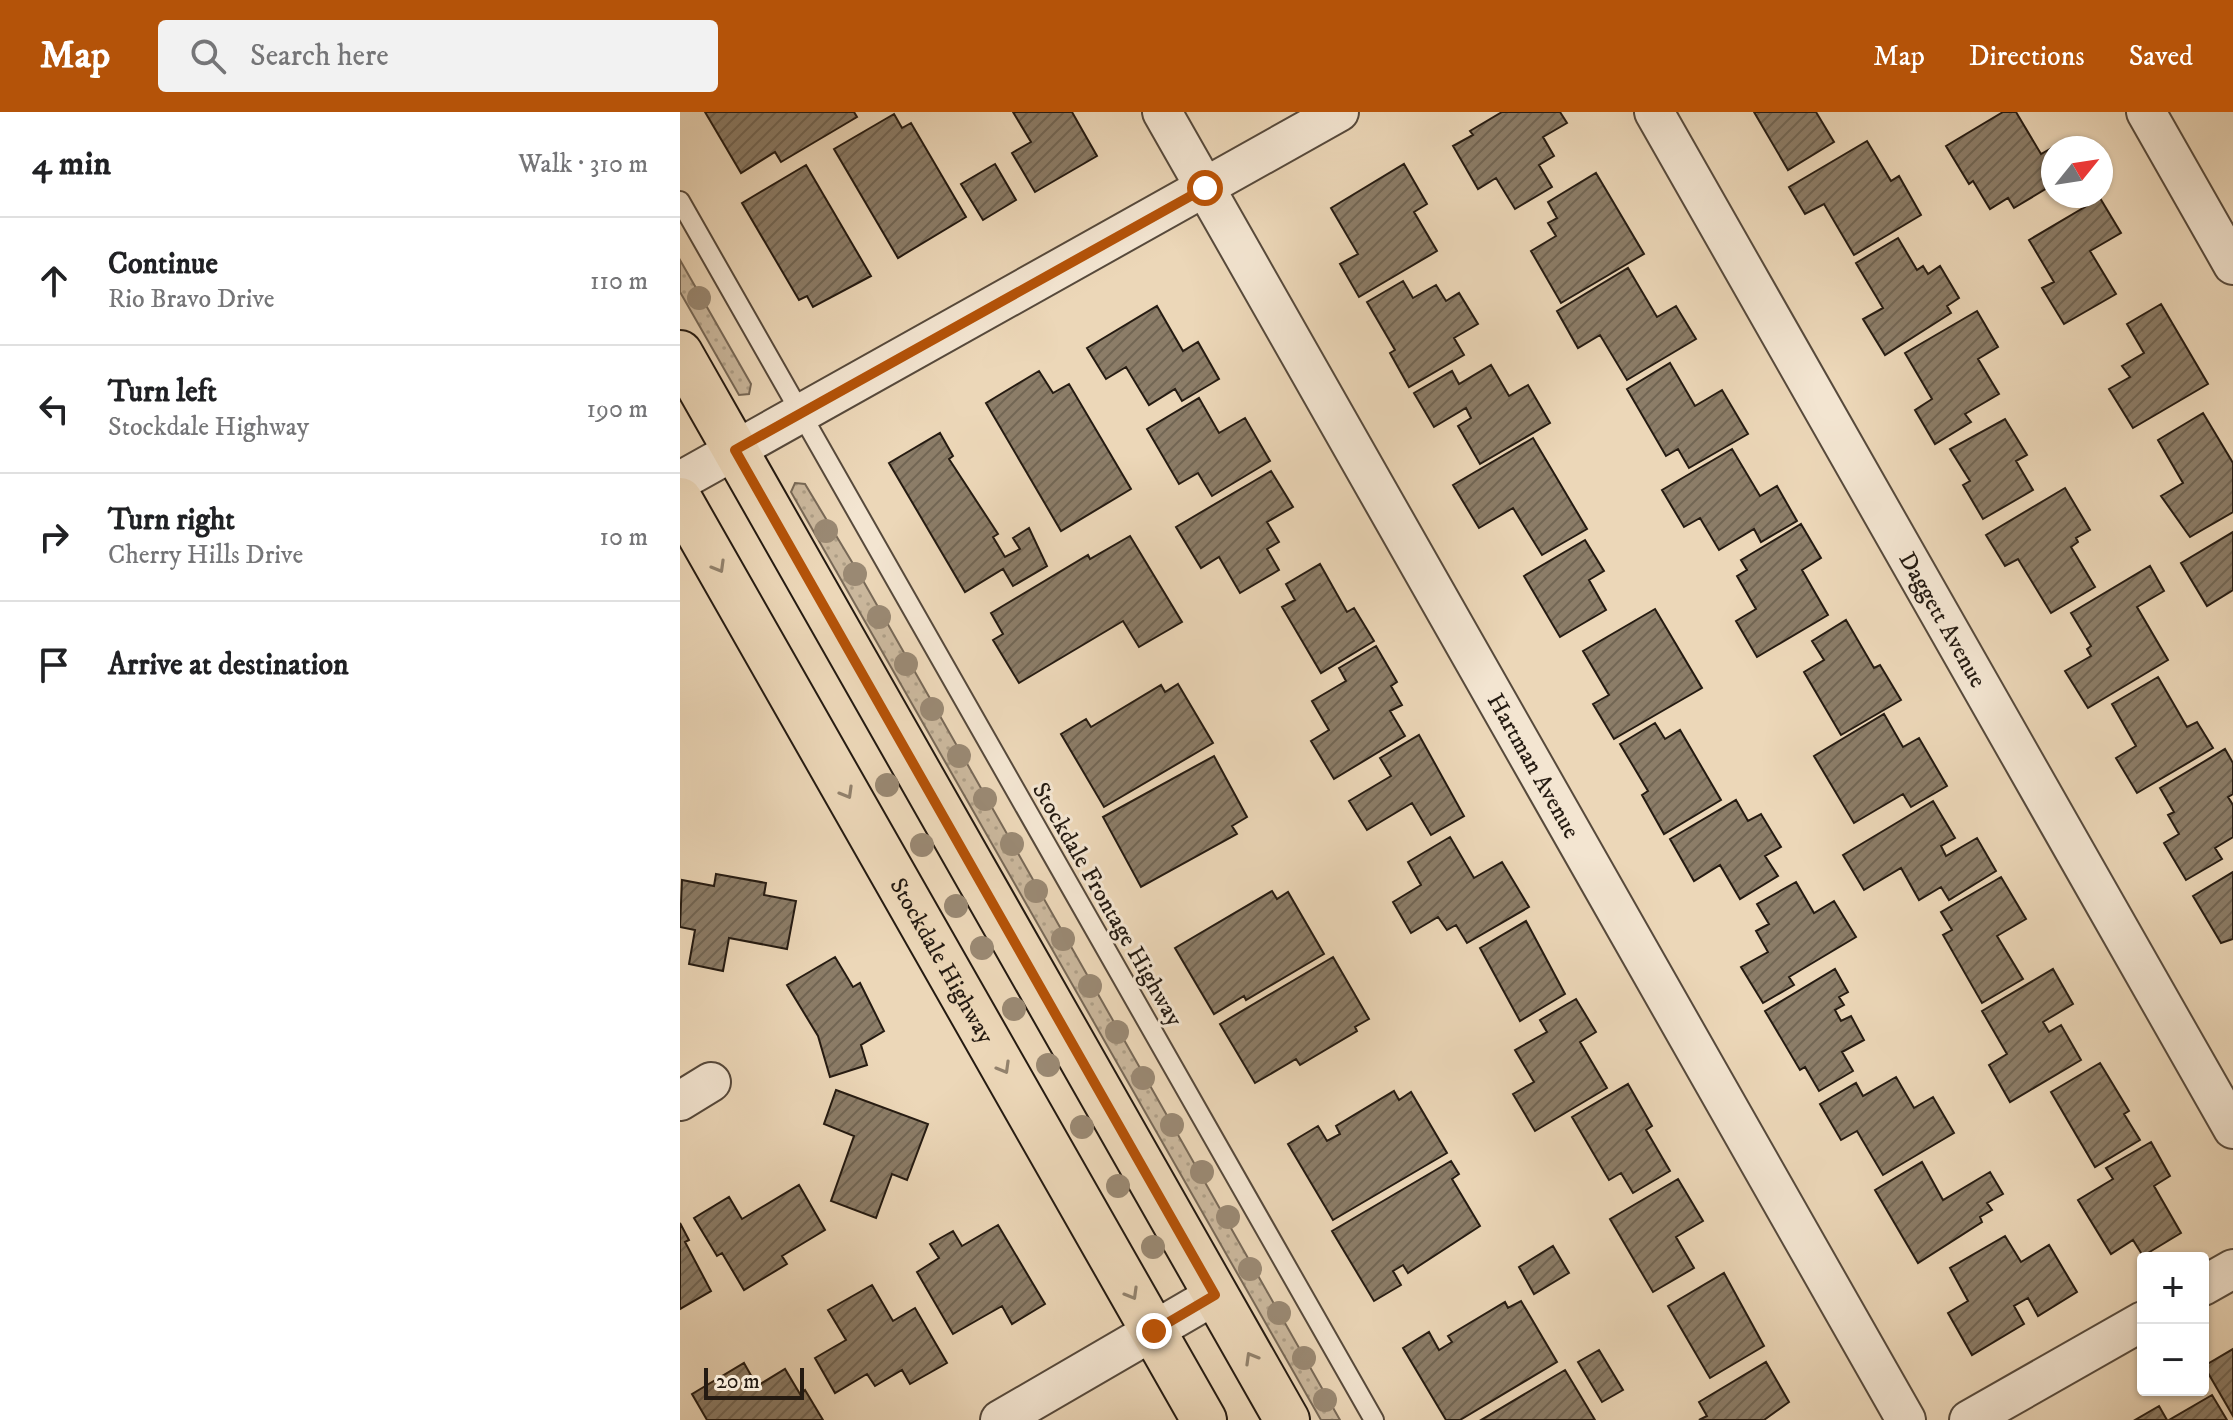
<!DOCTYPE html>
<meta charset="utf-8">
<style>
:root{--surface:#fff;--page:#f2f2f2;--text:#202124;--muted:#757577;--line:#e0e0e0;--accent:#b45309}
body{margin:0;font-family:"IM FELL DW Pica",serif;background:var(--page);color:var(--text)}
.controls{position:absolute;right:24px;bottom:24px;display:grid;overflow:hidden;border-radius:8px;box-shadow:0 2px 6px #0004}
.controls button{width:72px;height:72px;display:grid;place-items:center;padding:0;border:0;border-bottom:2px solid var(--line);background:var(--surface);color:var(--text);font:40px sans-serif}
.compass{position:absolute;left:1361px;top:24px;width:72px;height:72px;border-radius:50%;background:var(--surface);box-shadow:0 2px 6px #0004;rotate:60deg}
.scale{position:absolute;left:24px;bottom:20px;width:100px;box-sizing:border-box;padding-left:8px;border:4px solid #251b12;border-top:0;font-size:22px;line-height:28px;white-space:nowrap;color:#251b12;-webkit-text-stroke:6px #f3e5d1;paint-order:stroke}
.stop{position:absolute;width:24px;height:24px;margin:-18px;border:6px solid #b45309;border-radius:50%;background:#fff}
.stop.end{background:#b45309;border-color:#fff;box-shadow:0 2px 8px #0008}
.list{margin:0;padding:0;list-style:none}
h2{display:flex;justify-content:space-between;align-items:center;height:104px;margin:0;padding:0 32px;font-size:34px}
h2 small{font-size:26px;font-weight:400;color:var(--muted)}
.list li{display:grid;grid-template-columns:52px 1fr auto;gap:24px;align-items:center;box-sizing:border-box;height:128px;padding:0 32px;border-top:2px solid var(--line)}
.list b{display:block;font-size:30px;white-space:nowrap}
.list p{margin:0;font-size:26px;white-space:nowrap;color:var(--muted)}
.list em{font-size:26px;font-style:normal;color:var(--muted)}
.icon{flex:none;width:44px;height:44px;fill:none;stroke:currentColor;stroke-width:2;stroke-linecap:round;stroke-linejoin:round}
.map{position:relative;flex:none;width:1553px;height:1308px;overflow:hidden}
header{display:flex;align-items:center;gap:48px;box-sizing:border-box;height:112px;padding:0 40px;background:var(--accent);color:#fff}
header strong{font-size:38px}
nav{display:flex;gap:44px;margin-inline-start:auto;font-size:28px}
.search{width:560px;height:72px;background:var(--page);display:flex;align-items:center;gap:20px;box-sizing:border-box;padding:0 28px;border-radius:8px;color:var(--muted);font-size:30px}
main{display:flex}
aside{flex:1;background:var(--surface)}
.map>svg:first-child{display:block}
.grass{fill:url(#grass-dots);stroke:#786957;stroke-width:2}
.building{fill:url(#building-hatch);stroke:#251b12;stroke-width:2}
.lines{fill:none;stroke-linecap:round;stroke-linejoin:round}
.lane-casing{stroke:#574a3c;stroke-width:22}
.street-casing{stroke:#574a3c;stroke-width:42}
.primary-casing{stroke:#251b12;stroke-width:48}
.lane{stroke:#f3e5d1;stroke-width:18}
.street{stroke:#f3e5d1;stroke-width:38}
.primary{stroke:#ecd7b8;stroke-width:44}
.tree{fill:#9a8973}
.oneway{stroke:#92826d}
.route{stroke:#b45309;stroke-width:10}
.labels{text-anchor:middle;stroke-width:6;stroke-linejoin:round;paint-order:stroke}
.street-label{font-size:24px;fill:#251b12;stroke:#f3e5d1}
</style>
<header>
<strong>Map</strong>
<div class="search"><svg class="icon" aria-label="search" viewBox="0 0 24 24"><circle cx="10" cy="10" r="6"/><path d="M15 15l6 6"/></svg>Search here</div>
<nav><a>Map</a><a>Directions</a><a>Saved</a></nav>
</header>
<main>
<aside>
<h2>4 min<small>Walk · 310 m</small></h2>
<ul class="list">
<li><svg class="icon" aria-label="ahead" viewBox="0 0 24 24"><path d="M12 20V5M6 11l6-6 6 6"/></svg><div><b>Continue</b><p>Rio Bravo Drive</p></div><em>110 m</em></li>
<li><svg class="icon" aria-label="left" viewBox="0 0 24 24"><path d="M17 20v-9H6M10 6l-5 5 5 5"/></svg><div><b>Turn left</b><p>Stockdale Highway</p></div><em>190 m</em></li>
<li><svg class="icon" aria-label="right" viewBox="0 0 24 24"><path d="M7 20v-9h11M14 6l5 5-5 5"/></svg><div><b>Turn right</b><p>Cherry Hills Drive</p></div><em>10 m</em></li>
<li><svg class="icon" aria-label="arrive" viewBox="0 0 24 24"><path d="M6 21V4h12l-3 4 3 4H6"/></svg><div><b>Arrive at destination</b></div></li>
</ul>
</aside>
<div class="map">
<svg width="1553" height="1308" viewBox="0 0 1553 1308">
<defs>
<pattern id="grass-dots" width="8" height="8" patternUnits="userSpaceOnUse" patternTransform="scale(2)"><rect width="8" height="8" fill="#cab79c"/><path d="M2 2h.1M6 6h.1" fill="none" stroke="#ad9d85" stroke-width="1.8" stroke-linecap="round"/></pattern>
<pattern id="building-hatch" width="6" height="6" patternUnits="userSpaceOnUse" patternTransform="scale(2)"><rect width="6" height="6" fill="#8c7d68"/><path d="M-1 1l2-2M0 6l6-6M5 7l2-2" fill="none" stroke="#726654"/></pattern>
</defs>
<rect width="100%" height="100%" fill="#ecd7b8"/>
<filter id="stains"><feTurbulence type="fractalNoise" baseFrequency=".0025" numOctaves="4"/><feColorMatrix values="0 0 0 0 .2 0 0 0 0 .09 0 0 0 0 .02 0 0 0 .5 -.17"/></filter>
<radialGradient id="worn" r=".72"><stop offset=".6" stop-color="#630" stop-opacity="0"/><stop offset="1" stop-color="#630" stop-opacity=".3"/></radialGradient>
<path class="grass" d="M0,148L71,272L69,282L59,283L0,180Z
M115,371L125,372L181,465L660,1308H641L111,380Z"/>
<path class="building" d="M25,0H174L177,5L101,50L95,40L61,61Z
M333,0H392L417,44L355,80L332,41L351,30Z
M822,0H880L887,11L863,25L874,44L859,53L872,75L835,97L816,66L798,77L773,34L793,23L790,19Z
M1074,0H1136L1154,30L1108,58Z
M1323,0H1336L1361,42L1386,28L1391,36H1373V81L1369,75L1334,96L1328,86L1310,97L1293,69L1289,72L1266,34Z
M214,2L222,16L231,11L286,105L218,146L154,37Z
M1187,29L1211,69L1219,64L1241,103L1174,143L1144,92L1125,102L1109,75Z
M315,52L336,88L303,108L281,72Z
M724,52L747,92L734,100L757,139L679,185L660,152L678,142L651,96Z
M126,53L191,164L133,195L127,184L119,188L62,91Z
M916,61L964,142L881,191L851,139L876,124L868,111L877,106L868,90Z
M1420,86L1441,121L1410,139L1436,182L1384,212L1362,176L1374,170L1349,128Z
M1218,126L1237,158L1243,154L1248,162L1260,154L1279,186L1267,194L1271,201L1205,243L1183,207L1203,196L1176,151Z
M948,156L977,205L996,194L1016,227L947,268L920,223L898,236L877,199Z
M723,169L733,186L756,173L766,189L779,181L798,212L774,226L784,243L729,275L710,241L715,238L687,190Z
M1481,192L1528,272L1453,316L1429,277L1450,265L1442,254L1464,241L1447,212Z
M477,194L503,239L518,230L539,267L502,289L495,277L469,293L446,255L426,267L407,236Z
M1297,199L1318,235L1298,247L1319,282L1285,302L1291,310L1255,332L1235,298L1252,287L1225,241Z
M990,251L1015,294L1042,278L1068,322L1009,356L998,337L986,344L947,277Z
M811,253L829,284L848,273L870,311L800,352L778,314L791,306L786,296L754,315L734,281L772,259L779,272Z
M359,259L373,281L389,272L451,377L381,419L306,291Z
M519,286L539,321L565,306L590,349L532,384L518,361L499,372L467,317Z
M1523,301L1553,351V400L1510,425L1481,384L1503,371L1478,328Z
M1325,307L1347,343L1336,349L1353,378L1303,407L1283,373L1290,369L1270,337Z
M260,321L273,344L269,347L318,422L313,425L325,445L340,437L333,426L349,416L367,454L333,474L323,457L285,480L209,351Z
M853,326L907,417L862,443L833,396L799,416L773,373Z
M1052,337L1080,384L1097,374L1117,409L1081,430L1074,417L1039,438L1020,406L1004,415L982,378Z
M591,359L613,395L587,410L599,430L587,437L599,458L560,481L539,445L521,456L496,415Z
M1385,376L1410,418L1396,426L1398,430L1391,435L1415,475L1371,501L1338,447L1325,454L1306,423Z
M1121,412L1141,446L1122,458L1148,503L1077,545L1056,509L1076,497L1057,464L1067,458L1061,448Z
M1553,420V478L1527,494L1501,451Z
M450,424L502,510L459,535L443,509L339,571L313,528L323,522L311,501L408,443L410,447Z
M905,428L924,459L909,468L926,498L880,525L844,464Z
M640,452L667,500L674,496L694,529L641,561L602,495L615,488L606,472Z
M1470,454L1484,479L1457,495L1488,548L1408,596L1385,559L1411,544L1407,537L1411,534L1391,501Z
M975,497L1022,576L934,627L913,592L929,583L903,539Z
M1166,508L1194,556L1200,553L1221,588L1161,623L1124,560L1144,548L1132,529Z
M696,534L717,570L711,574L722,593L710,599L725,624L654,667L631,629L649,618L632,589L666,569L659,556Z
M1478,565L1507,615L1517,610L1533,636L1457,681L1436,646L1456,634L1432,592Z
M498,572L533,631L424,695L381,622L406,607L411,615L481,573L485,580Z
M1204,602L1223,635L1239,626L1267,674L1231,695L1223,682L1174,711L1134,644Z
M975,611L985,627L1000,618L1041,688L984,722L962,683L968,679L940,632Z
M739,623L784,704L751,723L732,691L687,718L669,689L711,664L700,646Z
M1545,637L1553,651V682L1548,685L1553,693V725L1535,736L1542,747L1506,768L1484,731L1499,722L1488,703L1494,700L1480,676Z
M534,644L567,705L552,714L557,722L461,775L423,705Z
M1056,688L1068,709L1081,702L1101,735L1085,744L1098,764L1060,787L1040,753L1014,769L990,727Z
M1253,689L1275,726L1261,734L1266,744L1297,726L1316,759L1269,788L1261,775L1239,788L1221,756L1184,778L1163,743Z
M770,725L794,766L822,750L849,795L787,831L776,813L767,818L758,805L731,821L713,790L741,773L728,750Z
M1553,760V827L1541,831L1513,784Z
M36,762L86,771L84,783L116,789L107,837L49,826L43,859L9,852L15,818L0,815L2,768L34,774Z
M1321,765L1346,807L1317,824L1343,867L1302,891L1263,823L1272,818L1261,800Z
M1116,770L1134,801L1154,789L1176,825L1109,865L1114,873L1083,891L1061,855L1088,840L1076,819L1089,812L1077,792Z
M592,779L597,787L608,780L644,842L566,888L564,884L534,902L495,836Z
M846,809L885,882L840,909L800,836Z
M155,845L173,875L180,871L204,919L181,933L187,953L150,965L138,924L107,873Z
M653,845L689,907L675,915L677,919L620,953L616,947L575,971L540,912Z
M1155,857L1168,880L1159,885L1164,893L1155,898L1161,909L1171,904L1184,928L1162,940L1173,959L1139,979L1125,955L1120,958L1085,899Z
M1373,857L1393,892L1363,910L1369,920L1381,913L1401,948L1330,990L1309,953L1327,942L1302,899Z
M896,887L916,920L900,930L927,976L855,1019L833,982L854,970L835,938L867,920L860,908Z
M1420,951L1449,999L1444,1002L1460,1028L1415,1055L1371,980Z
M1216,965L1234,996L1253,985L1274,1021L1203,1063L1177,1019L1161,1028L1140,992L1176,971L1183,984Z
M948,972L972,1014L966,1018L990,1059L953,1081L941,1061L929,1068L892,1005Z
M156,978L248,1012L227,1068L212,1062L196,1106L151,1089L174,1024L144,1012Z
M714,979L719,988L731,980L767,1041L653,1108L608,1032L638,1014L647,1029L660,1022L656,1014Z
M1471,1030L1490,1064L1474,1074L1501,1121L1463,1144L1453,1128L1431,1142L1398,1088L1433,1067L1426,1056Z
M771,1049L779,1062L772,1067L800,1114L728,1161L723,1153L713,1159L721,1173L694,1189L652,1119Z
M1242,1050L1263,1088L1310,1060L1323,1082L1307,1091L1312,1098L1300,1105L1302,1110L1238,1151L1195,1078Z
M998,1067L1023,1109L996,1125L1014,1156L973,1180L930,1107Z
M119,1073L145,1118L102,1144L107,1152L64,1178L42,1141L37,1144L14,1106L49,1085L62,1107Z
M0,1111L9,1128L5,1130L31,1179L0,1197Z
M318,1113L365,1192L332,1212L322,1194L273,1222L237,1160L259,1146L250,1132L273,1119L282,1134Z
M1325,1124L1341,1150L1369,1133L1397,1180L1358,1204L1348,1186L1334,1194L1344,1212L1292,1243L1268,1201L1288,1189L1270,1156Z
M873,1134L889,1161L854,1182L839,1155Z
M1044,1161L1084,1234L1030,1266L988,1194Z
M192,1173L213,1209L235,1196L267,1251L230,1272L222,1258L195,1274L187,1262L155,1281L135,1246L166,1228L148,1198Z
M841,1189L877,1250L780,1308H766L723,1236L749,1220L759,1238L772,1230L768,1224L825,1190L828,1196Z
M1553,1237V1304L1524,1254Z
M919,1238L943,1278L922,1290L898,1250Z
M1086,1250L1109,1290L1084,1308H1019L1027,1304L1019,1290Z
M64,1251L77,1274L105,1257L120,1282L125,1278L143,1308H27L12,1282Z
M885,1258L915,1308H801Z
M1532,1283L1547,1308H1489Z
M1479,1294L1487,1308H1455Z"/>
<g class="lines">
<defs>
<path id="lane" d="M0,89L694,1308"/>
<g id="street">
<path id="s1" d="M482,0L1226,1308"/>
<path id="s2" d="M974,0L1553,1017"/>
<path d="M1466,0L1553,153"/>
<path d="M0,369L659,0"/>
<path d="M0,989L31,970"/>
<path d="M1523,1174L1553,1157"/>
<path d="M320,1308L535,1183"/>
<path d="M1289,1308L1463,1209"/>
</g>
<g id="primary">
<path d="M0,241L607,1308"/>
<path id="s3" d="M0,388L524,1308"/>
</g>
</defs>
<use href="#lane" class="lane-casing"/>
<use href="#street" class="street-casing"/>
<use href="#primary" class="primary-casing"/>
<use href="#lane" class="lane"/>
<use href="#street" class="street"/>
<use href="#primary" class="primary"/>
</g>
<g class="tree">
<circle cx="19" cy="186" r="12"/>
<circle cx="146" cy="419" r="12"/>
<circle cx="175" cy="462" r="12"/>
<circle cx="199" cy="505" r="12"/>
<circle cx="226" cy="552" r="12"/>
<circle cx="252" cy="597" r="12"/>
<circle cx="279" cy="644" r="12"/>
<circle cx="207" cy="673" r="12"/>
<circle cx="305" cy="687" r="12"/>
<circle cx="332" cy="732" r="12"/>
<circle cx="242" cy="733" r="12"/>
<circle cx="356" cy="779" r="12"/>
<circle cx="276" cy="794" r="12"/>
<circle cx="383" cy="827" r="12"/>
<circle cx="302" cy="836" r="12"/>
<circle cx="410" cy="874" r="12"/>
<circle cx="334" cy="897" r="12"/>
<circle cx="437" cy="920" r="12"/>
<circle cx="368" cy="953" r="12"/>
<circle cx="463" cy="966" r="12"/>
<circle cx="492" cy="1013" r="12"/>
<circle cx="402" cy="1015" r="12"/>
<circle cx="522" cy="1060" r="12"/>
<circle cx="438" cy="1074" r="12"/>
<circle cx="548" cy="1105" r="12"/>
<circle cx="473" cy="1135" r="12"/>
<circle cx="570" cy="1157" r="12"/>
<circle cx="599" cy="1201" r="12"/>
<circle cx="624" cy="1246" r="12"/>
<circle cx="645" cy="1288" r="12"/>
</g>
<defs><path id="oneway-chevron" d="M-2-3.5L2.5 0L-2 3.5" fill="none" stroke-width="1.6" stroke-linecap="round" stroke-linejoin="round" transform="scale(2)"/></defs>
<g class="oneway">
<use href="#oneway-chevron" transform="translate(39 455) rotate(60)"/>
<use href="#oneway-chevron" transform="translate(167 681) rotate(60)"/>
<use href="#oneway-chevron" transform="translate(324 956) rotate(60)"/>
<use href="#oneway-chevron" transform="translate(452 1182) rotate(60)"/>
<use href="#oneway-chevron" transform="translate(571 1246) rotate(-120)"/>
</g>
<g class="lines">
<path class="route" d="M474,1219L535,1183L55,338L525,76"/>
</g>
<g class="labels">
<g class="street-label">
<text dy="8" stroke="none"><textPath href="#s2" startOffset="584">Daggett Avenue</textPath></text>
<text dy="8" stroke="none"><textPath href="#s1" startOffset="752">Hartman Avenue</textPath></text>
<text transform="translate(428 792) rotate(60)" y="8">Stockdale Frontage Highway</text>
<text dy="8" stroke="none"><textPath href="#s3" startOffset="530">Stockdale Highway</textPath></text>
</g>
</g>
<rect width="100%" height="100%" filter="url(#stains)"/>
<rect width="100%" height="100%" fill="url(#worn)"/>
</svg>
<div class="controls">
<button>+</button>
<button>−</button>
</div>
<svg class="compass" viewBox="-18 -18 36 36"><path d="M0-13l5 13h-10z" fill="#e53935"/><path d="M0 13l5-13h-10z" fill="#757577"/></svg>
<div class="scale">20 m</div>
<div class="stop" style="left:525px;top:76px"></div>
<div class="stop end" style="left:474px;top:1219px"></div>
</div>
</main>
